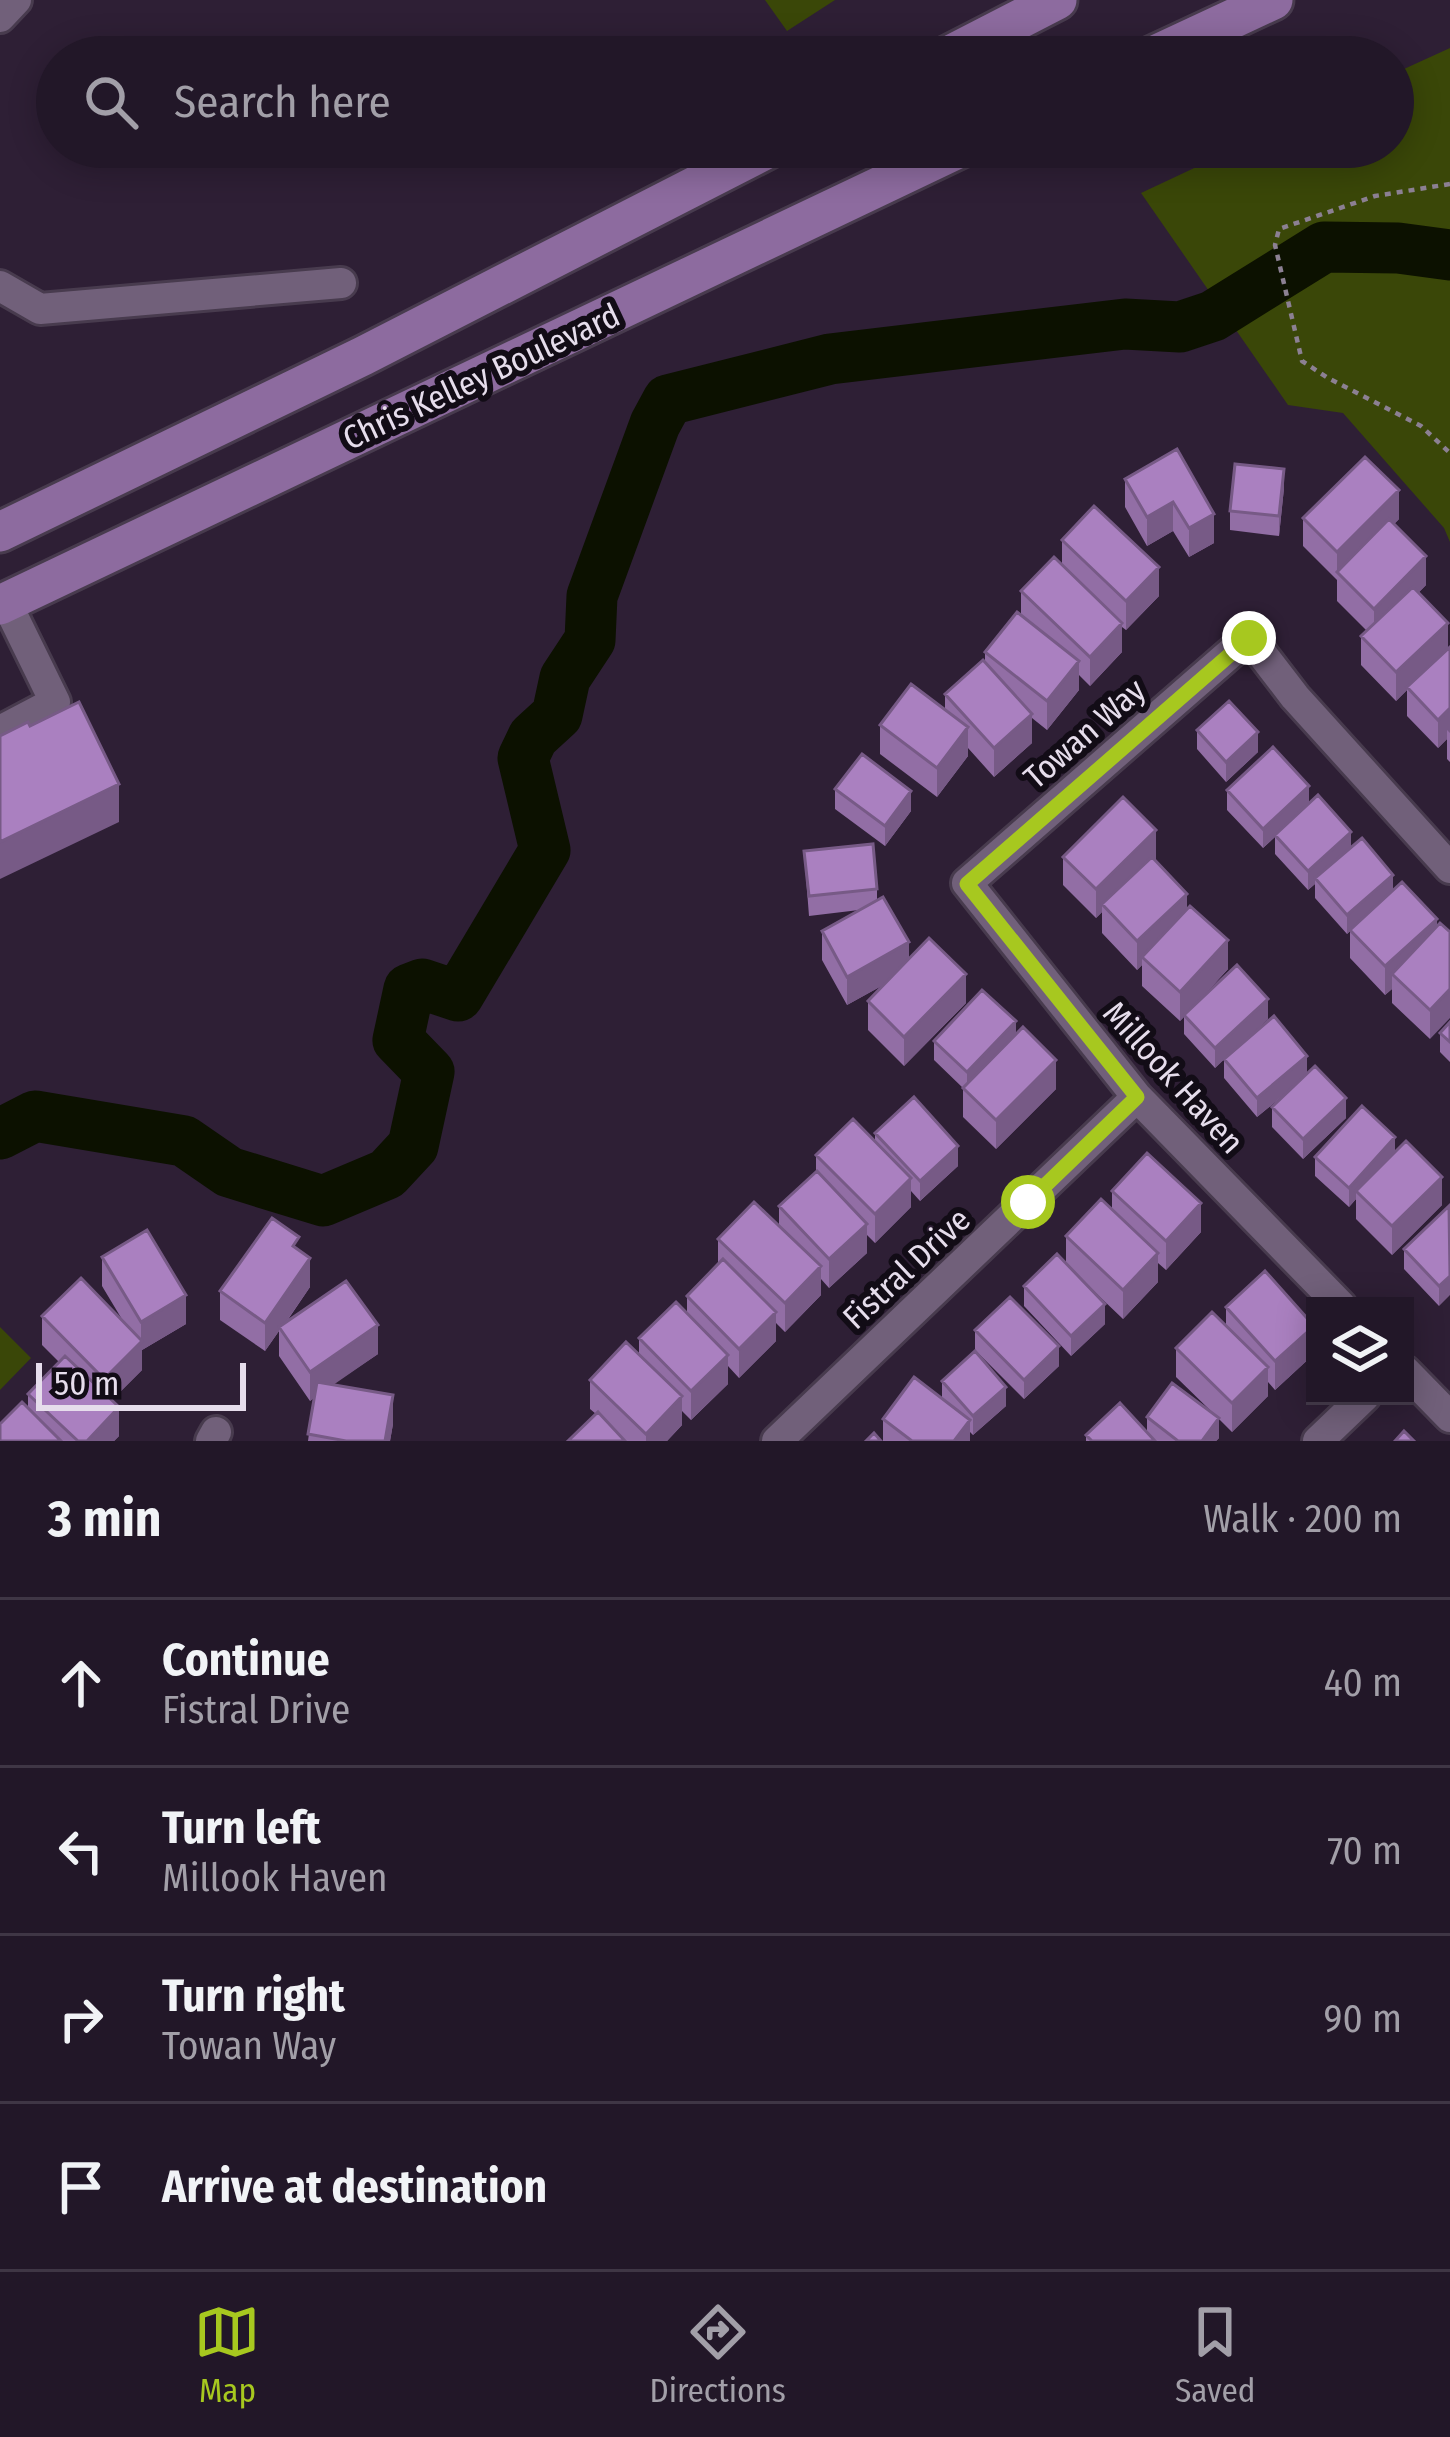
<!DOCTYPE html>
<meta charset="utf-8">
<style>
:root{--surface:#221728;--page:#2e2434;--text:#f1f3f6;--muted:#a29fa8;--line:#3f3645;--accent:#a7c81f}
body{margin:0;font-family:"Fira Sans Condensed",sans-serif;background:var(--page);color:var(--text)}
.controls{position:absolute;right:36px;bottom:36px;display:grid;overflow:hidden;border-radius:0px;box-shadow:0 6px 30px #0003}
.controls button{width:108px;height:108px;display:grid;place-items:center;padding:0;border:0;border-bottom:3px solid var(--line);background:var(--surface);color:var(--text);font:60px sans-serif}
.scale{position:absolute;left:36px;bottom:30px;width:210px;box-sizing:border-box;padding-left:12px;border:6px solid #e6ddec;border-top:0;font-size:33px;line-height:42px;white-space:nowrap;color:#e6ddec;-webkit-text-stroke:9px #120c16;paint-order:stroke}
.stop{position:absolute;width:36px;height:36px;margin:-27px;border:9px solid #a7c81f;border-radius:50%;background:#fff}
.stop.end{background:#a7c81f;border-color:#fff;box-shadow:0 3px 12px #0008}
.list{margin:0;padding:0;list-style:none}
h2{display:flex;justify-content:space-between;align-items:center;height:156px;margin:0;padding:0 48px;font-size:51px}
h2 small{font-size:39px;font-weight:400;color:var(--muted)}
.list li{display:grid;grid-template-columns:78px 1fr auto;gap:36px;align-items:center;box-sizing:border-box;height:168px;padding:0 48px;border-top:3px solid var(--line)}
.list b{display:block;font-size:45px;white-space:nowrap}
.list p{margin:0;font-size:39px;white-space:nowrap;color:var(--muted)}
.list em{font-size:39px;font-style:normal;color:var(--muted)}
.icon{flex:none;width:66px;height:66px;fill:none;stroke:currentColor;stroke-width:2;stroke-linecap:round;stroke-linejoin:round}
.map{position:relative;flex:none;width:1450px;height:1441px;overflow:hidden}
.search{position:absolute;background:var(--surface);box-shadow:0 6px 30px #0003;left:36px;right:36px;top:36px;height:132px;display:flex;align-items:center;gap:30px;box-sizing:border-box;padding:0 42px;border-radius:66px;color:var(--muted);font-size:45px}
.sheet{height:828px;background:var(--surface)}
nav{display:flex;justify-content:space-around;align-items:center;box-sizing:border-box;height:168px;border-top:3px solid var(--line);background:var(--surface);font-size:33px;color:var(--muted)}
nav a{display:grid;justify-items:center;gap:6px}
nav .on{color:var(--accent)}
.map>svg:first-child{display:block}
.green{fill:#3a4708}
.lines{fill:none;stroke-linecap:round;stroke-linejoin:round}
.river{stroke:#0c1100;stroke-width:51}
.minor-casing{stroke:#483b4e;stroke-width:36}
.major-casing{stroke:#483b4e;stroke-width:45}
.path{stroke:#8c8093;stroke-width:4.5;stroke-dasharray:6 6;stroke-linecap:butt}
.minor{stroke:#71607a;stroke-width:30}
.major{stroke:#8d6b9f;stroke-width:39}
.wall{fill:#926ea5}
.shaded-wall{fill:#775a86}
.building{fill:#aa80c0;stroke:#775a86;stroke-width:3}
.route{stroke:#a7c81f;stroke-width:15}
.labels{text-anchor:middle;stroke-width:12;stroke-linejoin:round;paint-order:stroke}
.street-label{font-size:33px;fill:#e6ddec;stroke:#120c16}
</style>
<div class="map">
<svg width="1450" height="1441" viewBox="0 0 1450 1441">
<rect width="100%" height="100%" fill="#2e1f35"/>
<path class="green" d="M765,0H835L787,31Z
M1450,48V542L1444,528L1343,413L1288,405L1141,193L1239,147H1393V74Z
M0,1327L31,1358L0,1390Z"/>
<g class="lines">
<path class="river" d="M0,1134L35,1116L184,1141L229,1172L323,1201L387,1174L413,1146L429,1072L398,1040L409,989L422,984L458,996L545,850L523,758L533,737L557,715L565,678L590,640L592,596L655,424L668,400L830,359L1125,324L1180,327L1213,316L1324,247L1398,248L1450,255"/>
<defs>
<path id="minor" d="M0,17L16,0
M0,286L40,309L341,283
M0,731L55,702L6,602
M1341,1306L1137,1097L967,883L1249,637L1295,697L1450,868
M1405,1371L1450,1417
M211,1441L216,1432
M777,1441L1137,1097
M1318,1441L1365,1396"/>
<path id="major" d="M946,57L1057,0
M1151,57L1273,0
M0,532L363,356L771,147
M0,605L962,147"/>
</defs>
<use href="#minor" class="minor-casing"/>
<use href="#major" class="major-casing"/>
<path class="path" d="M1450,184L1375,196L1279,229L1275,245L1302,361L1328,378L1421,426L1450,453"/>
<use href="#minor" class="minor"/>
<use href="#major" class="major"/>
</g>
<path class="wall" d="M1177,449L1214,543L1189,557L1173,531L1147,546L1125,507V479Z
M1284,488L1279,536L1230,530V511Z
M1303,518L1399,519L1394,524L1426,585L1419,592L1448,649L1450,647V762L1447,759V739L1438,748L1407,716V690L1396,701L1361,665V636L1367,631L1337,601V580L1303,546Z
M1062,540L1159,596L1126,630L1122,627V652L1090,686L1079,675V690L1047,730L1032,718V743L994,777L968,748V756L937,797L880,754V725L945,710V694L985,662V652L1021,615V591L1062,564Z
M1197,730L1258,752L1226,782L1197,749Z
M835,789L911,811L885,846L835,809Z
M1227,790L1309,804L1393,889L1437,919L1430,1039L1392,1003V989L1385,995L1350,958V931L1347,934L1315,898V884L1308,890L1275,854V837L1263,848L1227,810Z
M804,851L877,889V900L909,959L966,1003L904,1066L868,1030V1001L883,985L847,1005L822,960V931L859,910L809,916Z
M1063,857L1156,859L1155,860L1187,909L1228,969L1196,1004L1268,1019L1231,1053L1307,1074L1346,1118L1303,1159L1272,1127V1107L1296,1085L1257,1117L1224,1078V1059L1215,1068L1184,1034V1017L1180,1021L1142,986V965L1137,970L1102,933V912L1096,918L1063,885Z
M1450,1022V1062L1440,1052V1033Z
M1016,1035L1056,1089L996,1149L963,1117V1088L934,1060V1041Z
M875,1133L958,1166L920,1201L911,1191V1207L875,1243L867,1235V1253L829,1288L821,1279V1295L785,1332L776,1323V1341L739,1378L728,1366V1384L691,1420L682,1411V1425L667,1441H568L596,1414L590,1409V1380L639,1355V1338L687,1313V1296L718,1264V1239L779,1226V1206L816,1172V1155L875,1142Z
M1395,1152L1442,1205L1392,1255L1356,1219V1199L1349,1207L1315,1176V1157Z
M1112,1191L1201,1232L1166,1270L1158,1263V1282L1123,1319L1078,1276L1105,1324L1071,1356L1024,1306V1286L1066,1264V1236L1112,1209Z
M1449,1206L1439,1306L1404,1269V1249Z
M299,1250L310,1287L285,1324L378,1354L333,1384L393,1424L390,1441H308L314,1397L310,1401L279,1356V1331L265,1351L220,1320V1291Z
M102,1257L186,1324L142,1350V1370L112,1400L119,1436L114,1441H0L28,1408V1394L59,1362L42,1345V1316L123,1321L102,1286Z
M1226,1307L1314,1354L1275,1390L1268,1382V1396L1232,1432L1219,1419V1438L1216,1441H1086V1435L1147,1433V1417L1215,1415L1176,1377V1348L1226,1325Z
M975,1330L1059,1366L1024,1399L975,1350Z
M942,1381L1006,1406L973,1435L970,1432V1441H883V1419L942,1398Z"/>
<path class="shaded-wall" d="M1284,469V488L1279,536V516Z
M1399,490V519L1341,577L1337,573V552Z
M1173,502V531L1147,546V517Z
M1214,514V543L1189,557V528Z
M1426,556V585L1374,638V609Z
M1159,567V596L1126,630V601Z
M1122,623V652L1090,686V657Z
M1448,623V651L1407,687V690L1396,701V672Z
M1079,661V690L1047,730V701Z
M1450,708V733L1447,730V739L1438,748V720Z
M1032,714V743L994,777V748Z
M968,727V756L937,797V768Z
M1258,732V752L1226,782V762Z
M119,784V822L0,879V842Z
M1309,786V806L1263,848V829Z
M911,791V811L885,846V826Z
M1156,830V859L1106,908L1102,904V912L1096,918V889Z
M1351,832V851L1315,878V884L1308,890V871Z
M1393,875V894L1347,934V915Z
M1187,894V923L1142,957V965L1137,970V941Z
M1437,919V948L1392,974V989L1385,995V966Z
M1228,940V969L1180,1021V992Z
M909,942V971L847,1005V977Z
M966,974V1003L904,1066V1037Z
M1450,989V1018L1430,1039V1010Z
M1268,999V1019L1215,1068V1048Z
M1016,1021V1040L967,1091V1072Z
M1307,1056V1075L1257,1117V1098Z
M1056,1060V1089L996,1149V1120Z
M1346,1098V1118L1303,1159V1139Z
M1395,1137V1157L1356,1191V1199L1349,1207V1188Z
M958,1146V1166L920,1201V1181Z
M1442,1177V1205L1392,1255V1226Z
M911,1178V1207L875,1243V1214Z
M1201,1203V1232L1166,1270V1241Z
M867,1224V1253L829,1288V1259Z
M1158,1253V1282L1123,1319V1290Z
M310,1258V1287L281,1329L279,1327V1331L265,1351V1323Z
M821,1266V1295L785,1332V1303Z
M1450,1276V1295L1439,1306V1286Z
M186,1295V1324L142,1350V1370L104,1408V1379L141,1342V1322Z
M1105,1304V1324L1071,1356V1336Z
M776,1312V1341L739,1378V1349Z
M378,1325V1354L310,1401V1372Z
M1314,1326V1354L1275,1390V1361Z
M1059,1346V1366L1024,1399V1380Z
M728,1355V1384L691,1420V1391Z
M1268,1367V1396L1232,1432V1403Z
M1006,1387V1406L973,1435V1416Z
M393,1395V1424L390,1441H385Z
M682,1396V1425L667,1441H646V1434Z
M119,1407V1436L114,1441H87Z
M1219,1418V1438L1216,1441H1202Z
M970,1420V1441H954Z"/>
<path class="building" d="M1177,449L1214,514L1189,528L1173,502L1147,517L1125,479Z
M1365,457L1399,490L1337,552L1303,518Z
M1235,464L1284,469L1279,516L1230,511Z
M1094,506L1159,567L1126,601L1062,540Z
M1389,519L1426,556L1374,609L1337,572Z
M1054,557L1122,623L1090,657L1021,591Z
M1413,587L1448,623L1396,672L1361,636Z
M1017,612L1079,661L1047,701L985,652Z
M1450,647V708L1438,720L1407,687Z
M983,660L1032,714L994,748L945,694Z
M911,684L968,727L937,768L880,725Z
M1229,701L1258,732L1226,762L1197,730Z
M79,702L119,784L0,842V736L28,722L30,726Z
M1273,747L1309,786L1263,829L1227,790Z
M862,754L911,791L885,826L835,789Z
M1318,795L1351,832L1308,871L1275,835Z
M1123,797L1156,830L1096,889L1063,857Z
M1362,838L1393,875L1347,915L1315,878Z
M873,844L877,889L809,896L804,851Z
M1152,857L1187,894L1137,941L1102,904Z
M1402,882L1437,919L1385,966L1350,930Z
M883,897L909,942L847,977L822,931Z
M1190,906L1228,940L1180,992L1142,957Z
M1440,923L1450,932V989L1430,1010L1392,974Z
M929,938L966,974L904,1037L868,1001Z
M1237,965L1268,999L1215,1048L1184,1015Z
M982,990L1016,1021L967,1072L934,1041Z
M1274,1016L1307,1056L1257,1098L1224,1059Z
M1450,1022V1042L1440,1033Z
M1023,1027L1056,1060L996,1120L963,1088Z
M1315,1066L1346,1098L1303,1139L1272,1107Z
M914,1097L958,1146L920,1181L875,1133Z
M1362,1106L1395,1137L1349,1188L1315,1157Z
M853,1119L911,1178L875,1214L816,1155Z
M1406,1141L1442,1177L1392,1226L1356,1191Z
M1147,1153L1201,1203L1166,1241L1112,1191Z
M817,1171L867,1224L829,1259L779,1206Z
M1101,1199L1158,1253L1123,1290L1066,1236Z
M754,1202L821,1266L785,1303L718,1239Z
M1449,1206L1450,1276L1439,1286L1404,1249Z
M272,1218L299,1237L293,1246L310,1258L265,1323L220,1291Z
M147,1230L186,1295L141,1322L102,1257Z
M1057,1254L1105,1304L1071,1336L1024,1286Z
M723,1259L776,1312L739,1349L687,1296Z
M1265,1271L1314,1326L1275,1361L1226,1307Z
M81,1278L142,1341L104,1379L42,1316Z
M346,1281L378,1325L310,1372L279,1327Z
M1010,1297L1059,1346L1024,1380L975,1330Z
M676,1302L728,1355L691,1391L639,1338Z
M1212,1312L1268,1367L1232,1403L1176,1348Z
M626,1342L682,1396L646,1434L590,1380Z
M975,1351L1006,1387L973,1416L942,1381Z
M65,1356L119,1407L87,1441H78L28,1394Z
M914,1377L970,1420L954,1441H912L883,1419Z
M317,1382L393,1395L385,1441H346L308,1434Z
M1172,1383L1219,1418L1202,1441H1178L1147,1417Z
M22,1402L61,1441H0V1424Z
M1120,1403L1155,1441H1092L1086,1435Z
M598,1412L625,1441H568Z
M1404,1431L1414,1441H1395Z
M874,1433L881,1441H866Z"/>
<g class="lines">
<path class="route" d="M1028,1202L1137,1097L967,884L1249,638"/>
</g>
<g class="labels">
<g class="street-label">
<text transform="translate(481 376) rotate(-25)" y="12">Chris Kelley Boulevard</text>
<text transform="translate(1084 733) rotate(-41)" y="12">Towan Way</text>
<text transform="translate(1174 1077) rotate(48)" y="12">Millook Haven</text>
<text transform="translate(906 1268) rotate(-43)" y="12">Fistral Drive</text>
</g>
</g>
</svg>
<div class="controls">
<button><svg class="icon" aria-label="layers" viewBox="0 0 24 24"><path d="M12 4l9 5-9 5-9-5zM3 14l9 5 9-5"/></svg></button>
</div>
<div class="scale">50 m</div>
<div class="stop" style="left:1028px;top:1202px"></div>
<div class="stop end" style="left:1249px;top:638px"></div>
<div class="search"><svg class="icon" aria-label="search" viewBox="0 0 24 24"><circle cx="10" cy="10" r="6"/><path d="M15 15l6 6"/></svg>Search here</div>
</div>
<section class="sheet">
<h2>3 min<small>Walk · 200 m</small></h2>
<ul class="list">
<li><svg class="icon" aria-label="ahead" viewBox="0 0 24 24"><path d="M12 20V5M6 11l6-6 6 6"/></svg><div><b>Continue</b><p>Fistral Drive</p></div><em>40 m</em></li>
<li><svg class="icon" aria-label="left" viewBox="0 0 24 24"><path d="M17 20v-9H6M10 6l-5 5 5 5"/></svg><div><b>Turn left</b><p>Millook Haven</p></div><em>70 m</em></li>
<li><svg class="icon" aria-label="right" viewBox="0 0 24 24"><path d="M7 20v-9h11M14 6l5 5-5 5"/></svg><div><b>Turn right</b><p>Towan Way</p></div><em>90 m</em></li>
<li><svg class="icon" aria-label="arrive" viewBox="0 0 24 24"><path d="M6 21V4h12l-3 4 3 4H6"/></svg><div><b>Arrive at destination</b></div></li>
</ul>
</section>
<nav>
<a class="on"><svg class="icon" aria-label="map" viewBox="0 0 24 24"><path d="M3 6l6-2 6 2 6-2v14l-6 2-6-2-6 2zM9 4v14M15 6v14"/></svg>Map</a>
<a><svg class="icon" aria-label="directions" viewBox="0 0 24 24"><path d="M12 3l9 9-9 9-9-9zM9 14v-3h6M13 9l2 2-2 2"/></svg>Directions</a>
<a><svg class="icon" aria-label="saved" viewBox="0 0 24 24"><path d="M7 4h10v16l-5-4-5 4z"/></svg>Saved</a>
</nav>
